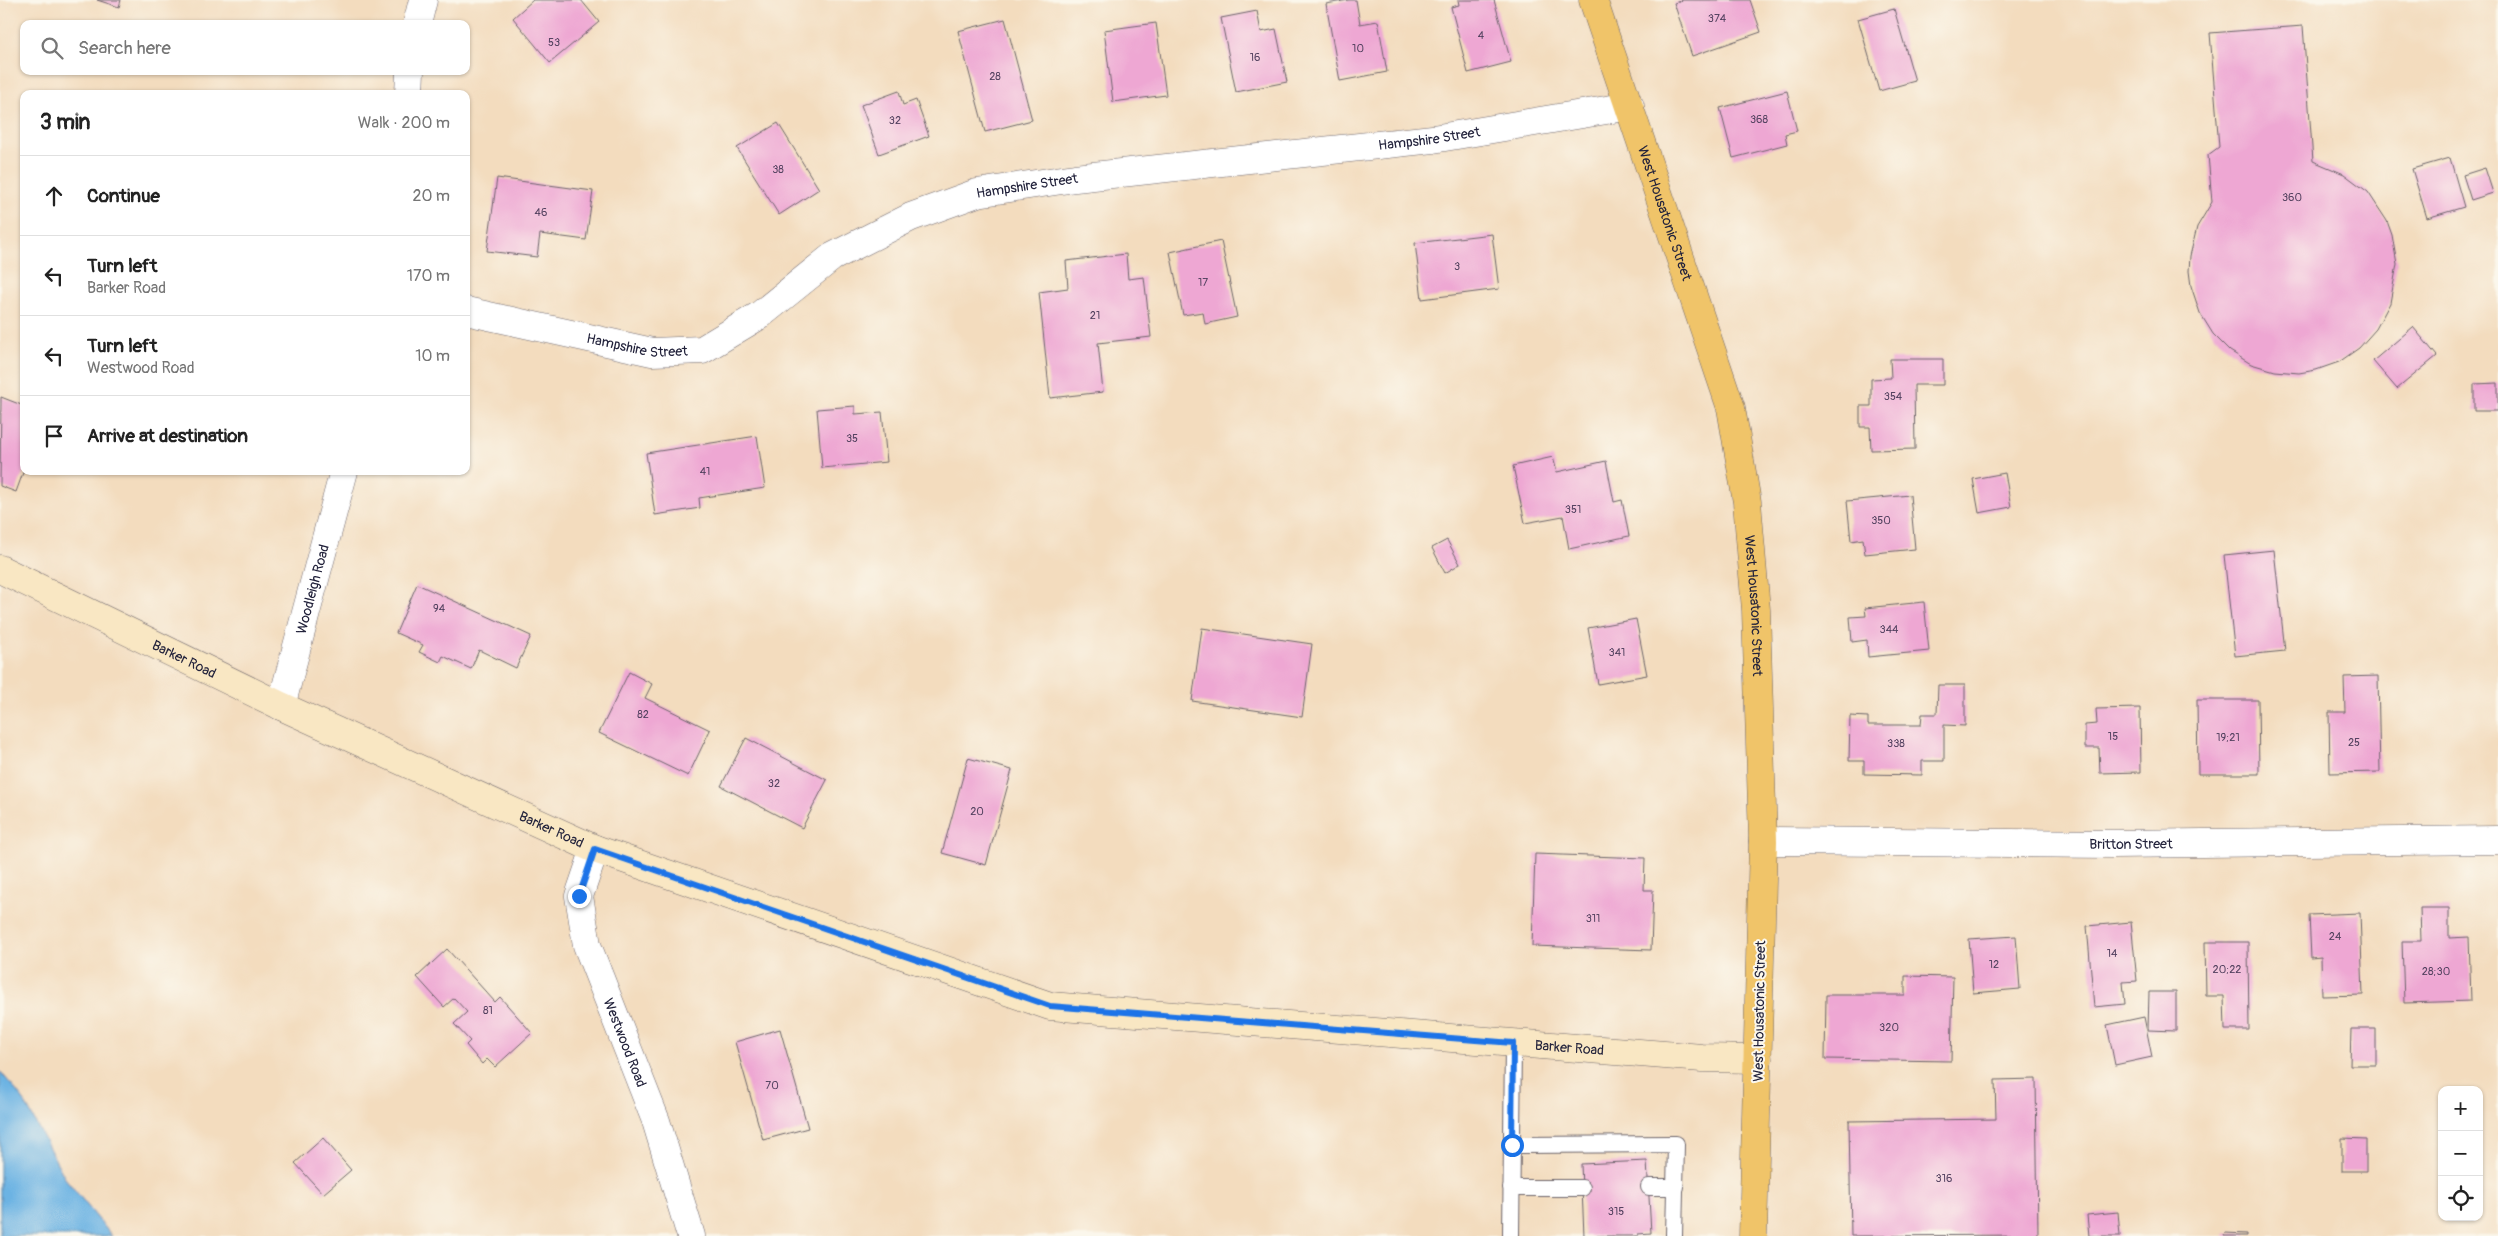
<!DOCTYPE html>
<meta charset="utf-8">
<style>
:root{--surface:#fff;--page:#f6f6f6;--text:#222;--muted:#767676;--line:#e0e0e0}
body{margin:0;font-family:Pangolin,sans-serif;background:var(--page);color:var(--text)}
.controls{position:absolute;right:15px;bottom:15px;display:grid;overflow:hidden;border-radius:10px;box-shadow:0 1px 4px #0004}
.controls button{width:45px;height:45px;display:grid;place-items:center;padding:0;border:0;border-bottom:1px solid var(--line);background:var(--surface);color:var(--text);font:25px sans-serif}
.stop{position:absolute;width:15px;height:15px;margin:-11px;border:4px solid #1a73e8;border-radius:50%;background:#fff}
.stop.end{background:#1a73e8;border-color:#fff;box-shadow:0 1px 5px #0008}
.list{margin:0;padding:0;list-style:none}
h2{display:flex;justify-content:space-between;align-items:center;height:65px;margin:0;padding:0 20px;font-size:21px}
h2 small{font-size:16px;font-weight:400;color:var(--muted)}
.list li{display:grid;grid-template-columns:32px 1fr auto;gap:15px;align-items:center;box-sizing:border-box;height:80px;padding:0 20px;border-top:1px solid var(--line)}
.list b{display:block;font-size:19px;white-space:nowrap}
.list p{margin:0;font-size:16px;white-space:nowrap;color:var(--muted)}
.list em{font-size:16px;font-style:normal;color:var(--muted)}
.icon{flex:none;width:28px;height:28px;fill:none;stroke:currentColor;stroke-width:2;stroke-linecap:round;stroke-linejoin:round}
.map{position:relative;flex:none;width:2498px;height:1236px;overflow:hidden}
.search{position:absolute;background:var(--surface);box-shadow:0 1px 4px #0004;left:20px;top:20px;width:450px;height:55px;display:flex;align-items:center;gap:12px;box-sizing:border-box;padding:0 18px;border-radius:10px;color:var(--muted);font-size:19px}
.panel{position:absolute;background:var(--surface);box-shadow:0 1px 4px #0004;left:20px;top:90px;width:450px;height:385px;border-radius:10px}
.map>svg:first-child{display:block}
.water{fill:#6cb3e3;stroke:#476a8f}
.building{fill:#eea7d3}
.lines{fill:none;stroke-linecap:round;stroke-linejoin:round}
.lane-casing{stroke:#6b6369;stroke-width:18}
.street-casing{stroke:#6b6369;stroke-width:29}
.secondary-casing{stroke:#6b6369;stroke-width:29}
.highway-casing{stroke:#6b6369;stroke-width:29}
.lane{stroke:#fff;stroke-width:16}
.street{stroke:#fff;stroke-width:28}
.secondary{stroke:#f9e7c3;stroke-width:28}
.highway{stroke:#f0c469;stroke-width:28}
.route{stroke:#1a73e8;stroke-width:6}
.labels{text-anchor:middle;stroke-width:4;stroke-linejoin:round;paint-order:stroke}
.number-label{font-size:11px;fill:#554361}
.street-label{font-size:14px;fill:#22223b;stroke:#fbf7ec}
</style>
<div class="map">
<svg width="2498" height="1236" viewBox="0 0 2498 1236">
<rect width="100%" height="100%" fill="#fbf7ec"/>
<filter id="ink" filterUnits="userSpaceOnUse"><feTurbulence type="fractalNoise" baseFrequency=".02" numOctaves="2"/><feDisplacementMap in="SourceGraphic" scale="10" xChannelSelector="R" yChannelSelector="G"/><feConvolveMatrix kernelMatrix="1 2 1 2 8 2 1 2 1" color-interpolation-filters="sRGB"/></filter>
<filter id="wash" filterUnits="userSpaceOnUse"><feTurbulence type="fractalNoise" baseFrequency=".0096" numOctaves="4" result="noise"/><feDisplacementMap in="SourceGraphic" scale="20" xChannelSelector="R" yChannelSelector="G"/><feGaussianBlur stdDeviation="1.12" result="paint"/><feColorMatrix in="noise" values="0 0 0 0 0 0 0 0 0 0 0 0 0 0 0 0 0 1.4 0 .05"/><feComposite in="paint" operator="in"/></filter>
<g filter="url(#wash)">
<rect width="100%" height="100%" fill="#f3dcbe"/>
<path class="water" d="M0,1071L23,1099L65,1178L112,1236H0Z"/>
<g id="blocks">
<path class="building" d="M97,0H121L119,7Z
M533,0H581L599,22L550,63L513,18Z
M1349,0H1356L1360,24L1378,21L1387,72L1340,81L1326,4Z
M1458,0H1494L1511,62L1468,73L1451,7L1459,5Z
M1683,0H1750L1761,32L1692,56L1674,3Z
M1894,9L1915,81L1879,91L1858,19Z
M1257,11L1261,32L1276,29L1287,82L1236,92L1221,18Z
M1005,19L1032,120L985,132L958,31Z
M1156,23L1166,95L1113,102L1104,30Z
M2303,26L2313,161L2344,174L2368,192L2387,221L2392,235L2397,264L2390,303L2376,329L2359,348L2339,362L2316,370L2299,373L2275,371L2251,364L2230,351L2213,334L2200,313L2191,286L2189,271L2190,256L2197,227L2212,202L2208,155L2219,147L2210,33Z
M899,91L903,105L916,100L929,136L879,154L861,105Z
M1787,91L1797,131L1785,134L1787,144L1733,158L1720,108Z
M778,123L819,189L779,215L737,148Z
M2450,158L2464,207L2427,218L2412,169Z
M2485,168L2493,193L2471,200L2463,175Z
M497,178L593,191L586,240L540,234L537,257L487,251Z
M1492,234L1499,289L1422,299L1415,243Z
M1221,241L1237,317L1205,324L1203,312L1183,315L1170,252Z
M1126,254L1128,279L1144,277L1151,337L1098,343L1103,392L1050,398L1039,292L1068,288L1066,261Z
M2413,327L2437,356L2397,389L2373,361Z
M1890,359H1943V385H1914L1915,449L1871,450L1870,427H1860V406H1871V379L1891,378Z
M2498,383V411H2474V384Z
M1,397L24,406V470L16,492L0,486Z
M855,406V414L882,412L887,462L822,468L817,409Z
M757,436L765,488L699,498L700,508L655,515L646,453Z
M1553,457L1557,472L1606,461L1614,502L1622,500L1629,536L1569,549L1563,516L1525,523L1513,466Z
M2005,473L2011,507L1979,513L1973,479Z
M1910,495L1915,549L1865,554L1863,539L1851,541L1847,501Z
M1447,540L1460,564L1445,573L1432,548Z
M2274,550L2285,651L2235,656L2224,555Z
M417,584L531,636L516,668L479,650L471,669L443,656L440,662L419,652L423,645L396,633Z
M1924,602L1929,651L1868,657L1867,640L1852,642L1850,617L1866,616L1865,608Z
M1636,619L1647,675L1598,684L1588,628Z
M1202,628L1312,644L1302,717L1192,701Z
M629,672L652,684L645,698L710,730L688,776L599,733Z
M2378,676L2380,772L2330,773L2329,712H2345L2344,677Z
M1938,685H1965V726L1944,725V761H1922V775L1864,774V761H1849L1850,716L1868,717V725H1921L1922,714H1937Z
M2197,700H2258L2259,774H2198Z
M2140,708L2141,772L2100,773L2099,748H2085V725L2097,724L2096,709Z
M746,738L827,780L802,828L721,786Z
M968,758L1012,770L986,865L942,853Z
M1535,854L1645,858L1644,890H1653L1651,950L1532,946Z
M2420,908H2449V938L2469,937L2471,1001L2404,1003L2402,941H2421Z
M2360,913L2363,995L2322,996L2321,957L2311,958L2309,915Z
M2131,922L2137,981L2123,982L2125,1004L2094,1007L2087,926Z
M2016,936L2020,989L1973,993L1969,939Z
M2205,942H2248L2249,1030H2225L2224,996H2206Z
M447,949L495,1002L500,997L532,1033L495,1067L487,1059L482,1064L466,1045L470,1041L454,1024L467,1012L454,998L444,1007L417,977Z
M1905,976L1953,977L1951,1061L1825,1059L1826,995H1905Z
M2149,992H2176V1031L2148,1030Z
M2144,1017L2152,1057L2115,1065L2107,1025Z
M780,1029L808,1128L763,1140L735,1042Z
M2351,1029H2376V1065H2350Z
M2036,1079L2038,1235L1851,1236L1849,1121L1996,1119L1995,1080Z
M323,1138L351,1170L323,1194L295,1163Z
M2342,1138L2366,1139V1171H2342Z
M1647,1161L1651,1233L1638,1234V1236H1584L1581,1164Z
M2118,1212L2120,1236H2089L2087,1215Z
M2225,1233L2247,1234V1236H2224Z"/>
</g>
</g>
<g filter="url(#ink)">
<use href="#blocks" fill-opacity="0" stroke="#6b6369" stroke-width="1"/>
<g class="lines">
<defs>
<path id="lane" d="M1512,1145L1676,1144L1674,1236
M1649,1187H1676
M1511,1188H1582
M1511,1236L1513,1043"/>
<g id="street">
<path d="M417,24L423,0"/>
<path d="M409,94L410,71"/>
<path id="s1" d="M466,311L652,352L702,350L760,315L832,257L911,217L977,193L1075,178L1433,139L1630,106"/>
<path id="s2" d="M281,706L344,471"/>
<path id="s3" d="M1763,841L2113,844L2498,840"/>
<path id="s4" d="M595,849L579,896L587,945L656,1121L691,1236"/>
</g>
<g id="secondary">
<path id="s5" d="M0,569L281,706L595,849L1050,1006L1702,1058L1758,1059"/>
</g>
<g id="highway">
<path id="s6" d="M1593,0L1731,408L1747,502L1756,610L1763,841L1753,1236"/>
</g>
</defs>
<use href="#lane" class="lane-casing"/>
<use href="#street" class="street-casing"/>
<use href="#secondary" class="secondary-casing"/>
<use href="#highway" class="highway-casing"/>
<use href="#lane" class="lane"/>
<use href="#street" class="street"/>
<use href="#secondary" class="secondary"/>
<use href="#highway" class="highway"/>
</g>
</g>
<g class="lines" filter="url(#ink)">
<path class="route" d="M579,896L595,849L1050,1006L1513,1043L1512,1145"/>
</g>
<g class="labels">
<g class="number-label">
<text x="1717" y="22">374</text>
<text x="1481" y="39">4</text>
<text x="554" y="46">53</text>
<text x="1358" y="52">10</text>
<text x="1255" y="61">16</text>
<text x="995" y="80">28</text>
<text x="1759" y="123">368</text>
<text x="895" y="124">32</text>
<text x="778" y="173">38</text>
<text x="2292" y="201">360</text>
<text x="541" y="216">46</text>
<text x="1457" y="270">3</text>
<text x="1203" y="286">17</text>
<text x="1095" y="319">21</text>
<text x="1893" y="400">354</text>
<text x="852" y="442">35</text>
<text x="705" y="475">41</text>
<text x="1573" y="513">351</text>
<text x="1881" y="524">350</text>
<text x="439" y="612">94</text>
<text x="1889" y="633">344</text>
<text x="1617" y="656">341</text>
<text x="643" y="718">82</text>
<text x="2113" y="740">15</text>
<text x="2228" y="741">19;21</text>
<text x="2354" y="746">25</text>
<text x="1896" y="747">338</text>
<text x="774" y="787">32</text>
<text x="977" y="815">20</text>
<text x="1593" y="922">311</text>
<text x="2335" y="940">24</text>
<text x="2112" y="957">14</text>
<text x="1994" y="968">12</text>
<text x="2227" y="973">20;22</text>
<text x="2436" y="975">28;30</text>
<text x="488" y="1014">81</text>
<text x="1889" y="1031">320</text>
<text x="772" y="1089">70</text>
<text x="1944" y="1182">316</text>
<text x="1616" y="1215">315</text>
</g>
<g class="street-label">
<text dy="5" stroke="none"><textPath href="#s1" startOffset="1015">Hampshire Street</textPath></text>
<text dy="5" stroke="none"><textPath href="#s1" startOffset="610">Hampshire Street</textPath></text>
<text dy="5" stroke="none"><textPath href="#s6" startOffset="225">West Housatonic Street</textPath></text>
<text dy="5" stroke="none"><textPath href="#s1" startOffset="175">Hampshire Street</textPath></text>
<text dy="5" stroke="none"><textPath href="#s2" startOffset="121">Woodleigh Road</textPath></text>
<text dy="5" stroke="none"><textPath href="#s6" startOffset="630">West Housatonic Street</textPath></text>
<text dy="5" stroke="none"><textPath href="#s5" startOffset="205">Barker Road</textPath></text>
<text dy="5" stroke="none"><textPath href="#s5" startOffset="610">Barker Road</textPath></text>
<text dy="5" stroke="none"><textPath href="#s3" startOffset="368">Britton Street</textPath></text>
<text transform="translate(1759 1011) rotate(-89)" y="5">West Housatonic Street</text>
<text dy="5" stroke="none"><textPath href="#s4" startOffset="204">Westwood Road</textPath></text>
<text dy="5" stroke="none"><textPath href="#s5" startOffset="1660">Barker Road</textPath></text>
</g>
</g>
</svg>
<div class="controls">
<button>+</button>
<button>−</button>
<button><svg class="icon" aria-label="locate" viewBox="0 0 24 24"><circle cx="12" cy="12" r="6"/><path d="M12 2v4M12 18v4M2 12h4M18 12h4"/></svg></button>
</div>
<div class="stop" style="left:1512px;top:1145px"></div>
<div class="stop end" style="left:579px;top:896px"></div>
<div class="search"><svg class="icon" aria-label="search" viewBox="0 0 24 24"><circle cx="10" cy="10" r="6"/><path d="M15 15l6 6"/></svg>Search here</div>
<section class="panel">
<h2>3 min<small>Walk · 200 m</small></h2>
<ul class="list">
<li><svg class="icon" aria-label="ahead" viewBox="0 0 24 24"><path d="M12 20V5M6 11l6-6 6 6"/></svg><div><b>Continue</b></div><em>20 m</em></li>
<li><svg class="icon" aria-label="left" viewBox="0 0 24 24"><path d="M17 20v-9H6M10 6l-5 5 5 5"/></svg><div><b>Turn left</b><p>Barker Road</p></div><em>170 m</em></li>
<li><svg class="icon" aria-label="left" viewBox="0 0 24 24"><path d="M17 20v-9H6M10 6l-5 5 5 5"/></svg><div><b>Turn left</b><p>Westwood Road</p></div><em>10 m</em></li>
<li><svg class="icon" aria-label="arrive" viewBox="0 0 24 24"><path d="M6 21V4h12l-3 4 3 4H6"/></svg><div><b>Arrive at destination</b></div></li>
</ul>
</section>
</div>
